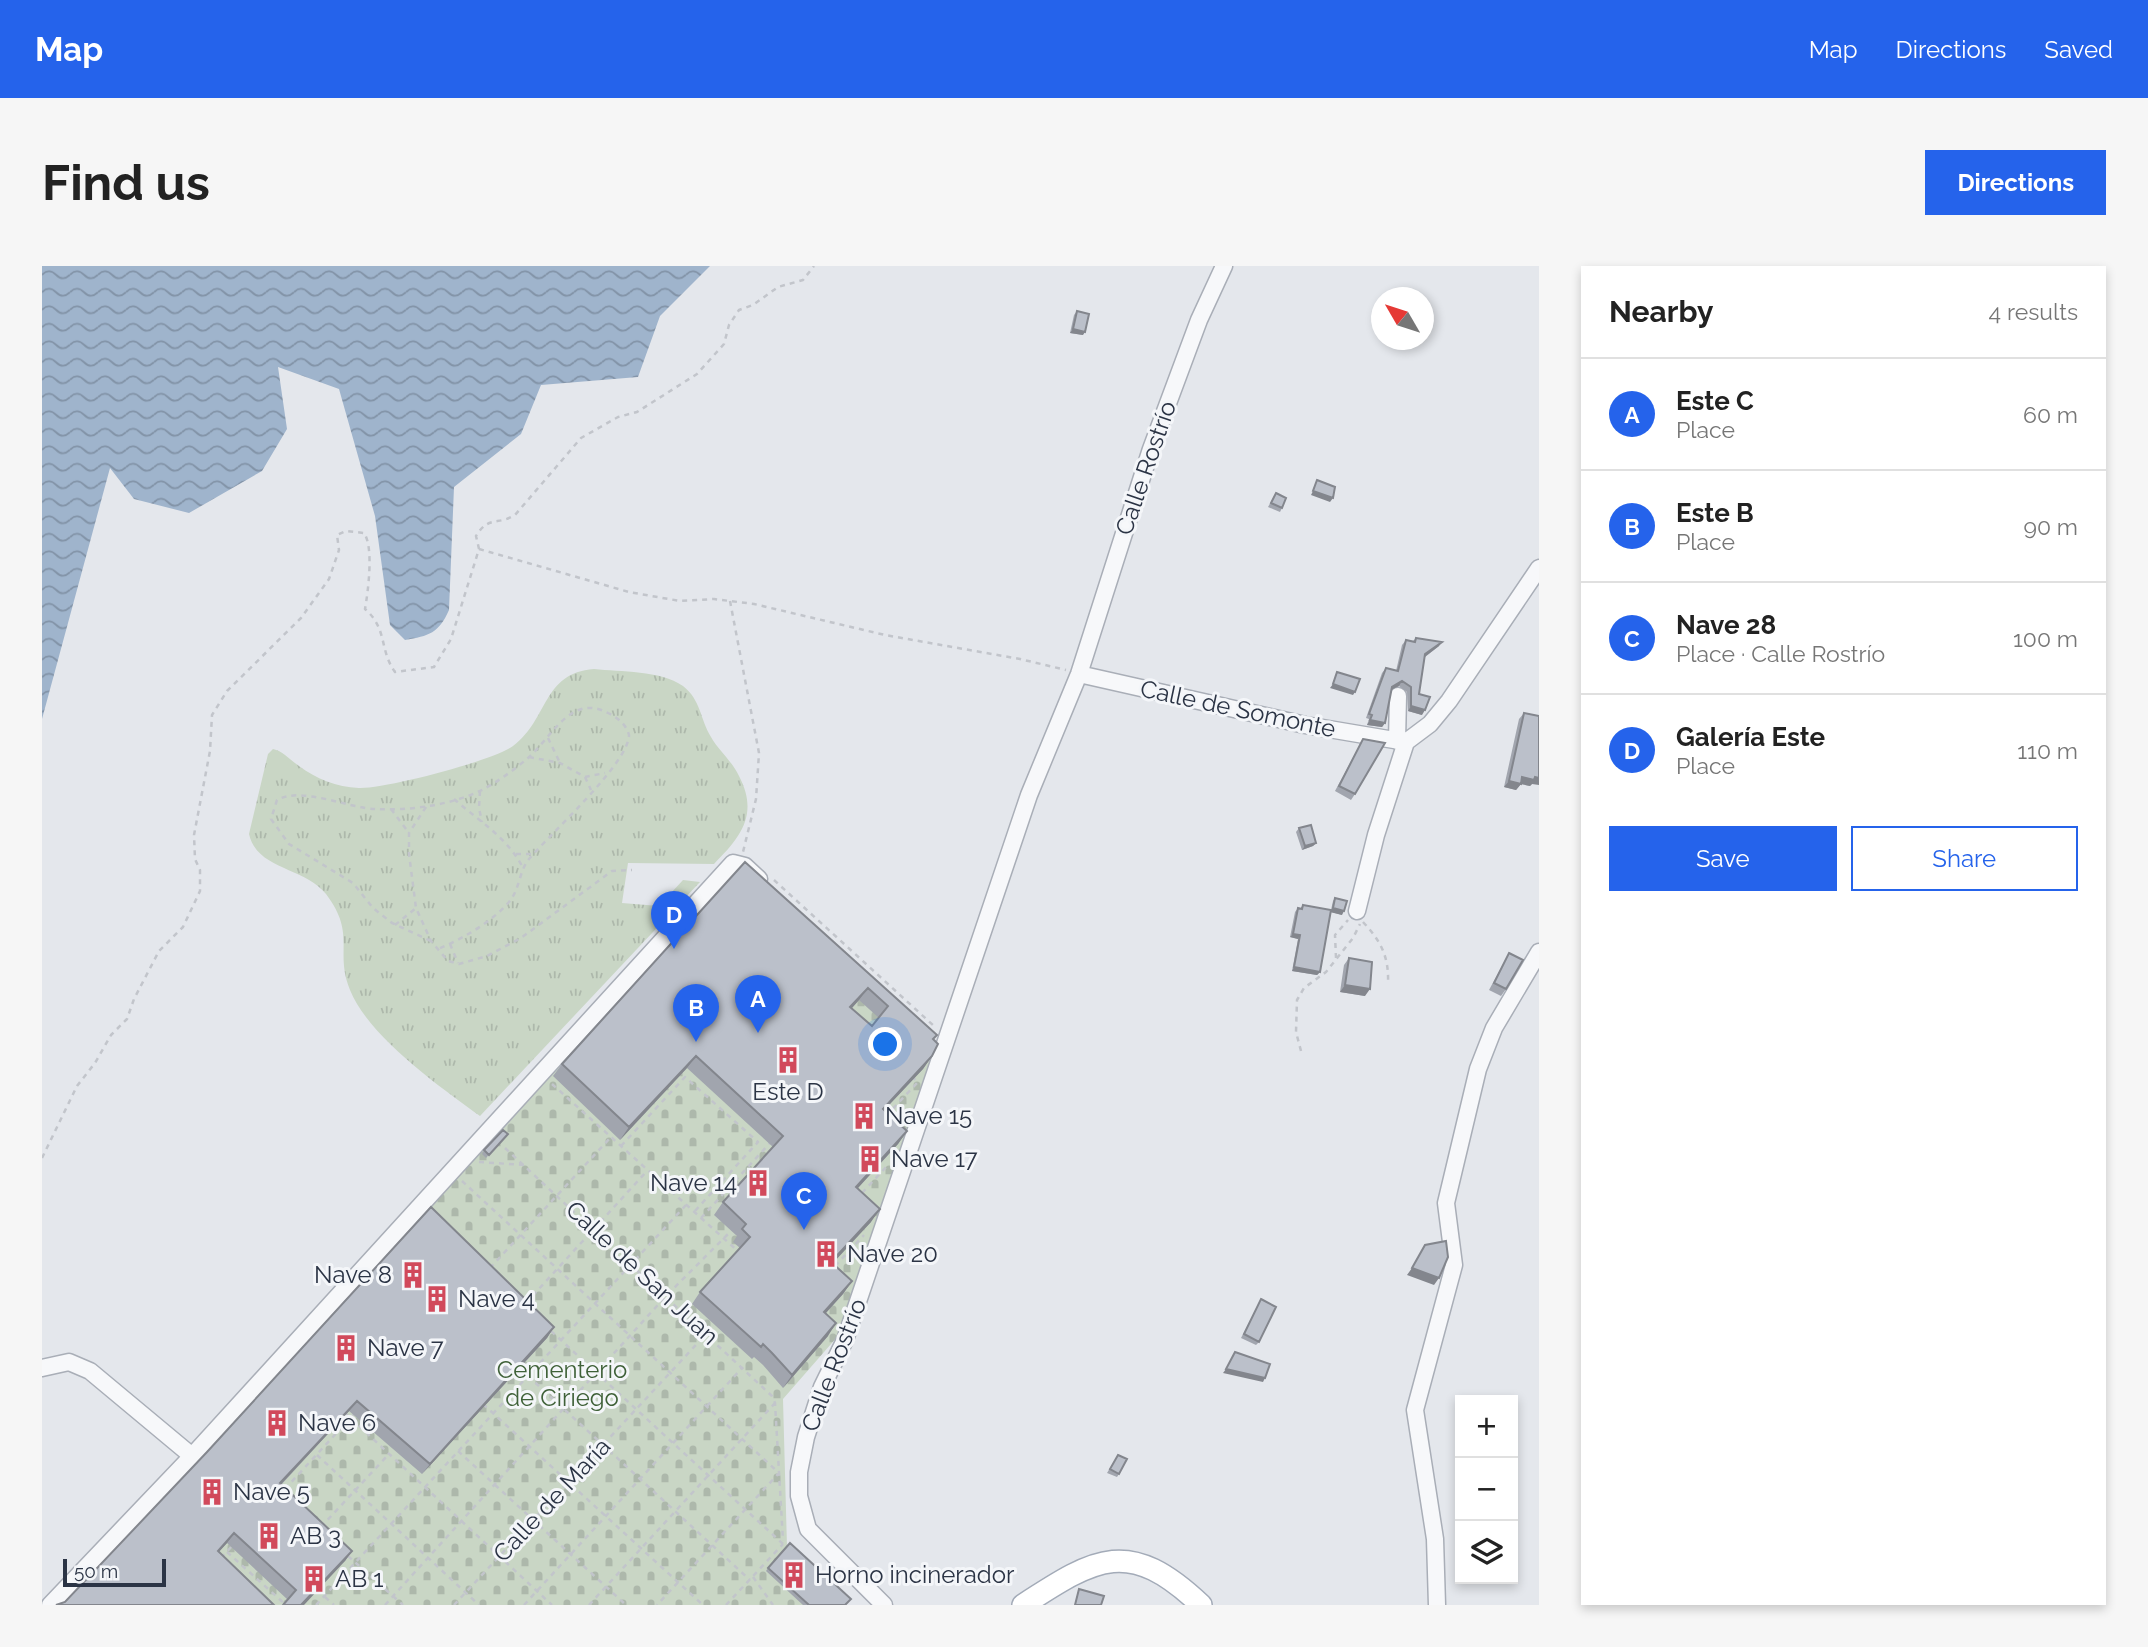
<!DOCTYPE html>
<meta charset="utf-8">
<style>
:root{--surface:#fff;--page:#f6f6f6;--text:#222;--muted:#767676;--line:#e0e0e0;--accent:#2563eb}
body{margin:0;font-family:Raleway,sans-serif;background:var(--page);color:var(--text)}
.controls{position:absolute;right:21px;bottom:21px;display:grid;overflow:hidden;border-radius:0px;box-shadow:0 4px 10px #0003}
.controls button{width:63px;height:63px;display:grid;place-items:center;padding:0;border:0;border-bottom:2px solid var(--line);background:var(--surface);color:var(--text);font:35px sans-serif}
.compass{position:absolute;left:1329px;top:21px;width:63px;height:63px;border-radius:50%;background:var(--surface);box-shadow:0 4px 10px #0003;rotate:309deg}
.scale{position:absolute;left:21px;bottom:18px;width:103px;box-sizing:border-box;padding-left:7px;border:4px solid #2b3445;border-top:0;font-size:19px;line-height:24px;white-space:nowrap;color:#2b3445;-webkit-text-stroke:5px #f4f6f9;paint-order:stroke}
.you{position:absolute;left:844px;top:779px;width:24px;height:24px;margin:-18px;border:5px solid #fff;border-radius:50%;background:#1a73e8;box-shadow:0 0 0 10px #1a73e833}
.badge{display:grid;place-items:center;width:46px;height:46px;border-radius:50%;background:var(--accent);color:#fff;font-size:23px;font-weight:700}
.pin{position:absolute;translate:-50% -58px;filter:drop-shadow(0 2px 4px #0008)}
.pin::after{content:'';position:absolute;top:37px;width:24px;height:21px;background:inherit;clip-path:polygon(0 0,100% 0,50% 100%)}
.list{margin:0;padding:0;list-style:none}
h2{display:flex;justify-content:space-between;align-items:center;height:91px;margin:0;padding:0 28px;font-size:30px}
h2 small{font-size:23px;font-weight:400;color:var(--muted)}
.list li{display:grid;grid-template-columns:46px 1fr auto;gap:21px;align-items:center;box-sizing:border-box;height:112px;padding:0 28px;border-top:2px solid var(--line)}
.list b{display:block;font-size:26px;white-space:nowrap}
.list p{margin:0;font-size:23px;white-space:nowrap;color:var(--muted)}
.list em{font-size:23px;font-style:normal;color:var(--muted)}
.actions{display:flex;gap:14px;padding:21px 28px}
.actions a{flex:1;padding:16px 0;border:2px solid var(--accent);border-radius:0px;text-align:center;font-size:24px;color:var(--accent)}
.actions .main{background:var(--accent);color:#fff}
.icon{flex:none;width:38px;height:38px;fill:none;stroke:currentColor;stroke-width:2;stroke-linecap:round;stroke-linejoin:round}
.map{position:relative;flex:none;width:1497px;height:1339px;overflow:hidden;border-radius:0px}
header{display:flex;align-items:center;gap:42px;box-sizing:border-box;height:98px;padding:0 35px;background:var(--accent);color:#fff}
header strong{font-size:33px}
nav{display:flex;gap:38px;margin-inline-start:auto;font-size:24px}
.intro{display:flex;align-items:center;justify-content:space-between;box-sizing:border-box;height:168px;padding:0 42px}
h1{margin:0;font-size:49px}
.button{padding:18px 32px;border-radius:0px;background:var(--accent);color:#fff;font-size:24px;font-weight:700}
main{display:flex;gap:42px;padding:0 42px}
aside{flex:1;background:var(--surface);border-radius:0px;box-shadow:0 4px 10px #0003}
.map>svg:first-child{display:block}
.grass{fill:url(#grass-tufts)}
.cemetery{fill:url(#cemetery-stones)}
.water{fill:url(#water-waves)}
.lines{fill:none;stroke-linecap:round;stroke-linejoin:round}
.minor-casing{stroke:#a9aeb7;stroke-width:19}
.major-casing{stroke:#a3abb8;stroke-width:24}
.path{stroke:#c2c5cb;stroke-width:2.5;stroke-dasharray:5 5;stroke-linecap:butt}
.minor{stroke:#f7f8fa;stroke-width:16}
.major{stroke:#fff;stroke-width:21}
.wall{fill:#a1a5ae;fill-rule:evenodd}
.shaded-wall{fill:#83868d}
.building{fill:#bbc0ca;stroke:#83868d;stroke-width:2;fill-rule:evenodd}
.labels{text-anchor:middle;stroke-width:6;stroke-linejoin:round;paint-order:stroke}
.street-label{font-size:24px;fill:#2b3445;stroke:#f4f6f9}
.poi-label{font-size:24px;fill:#2b3445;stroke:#f4f6f9;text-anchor:start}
.park-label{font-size:24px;fill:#3f6138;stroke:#f4f6f9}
</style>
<header>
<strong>Map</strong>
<nav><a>Map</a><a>Directions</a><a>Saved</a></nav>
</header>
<div class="intro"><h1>Find us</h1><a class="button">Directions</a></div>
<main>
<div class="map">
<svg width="1497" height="1339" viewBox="0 0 1497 1339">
<defs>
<pattern id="grass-tufts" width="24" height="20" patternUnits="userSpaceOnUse" patternTransform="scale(1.75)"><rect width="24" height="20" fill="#c9d6c5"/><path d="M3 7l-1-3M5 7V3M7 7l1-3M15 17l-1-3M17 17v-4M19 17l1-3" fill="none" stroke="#adb8ab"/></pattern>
<pattern id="cemetery-stones" width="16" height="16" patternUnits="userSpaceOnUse" patternTransform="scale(1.75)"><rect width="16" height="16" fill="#c9d6c5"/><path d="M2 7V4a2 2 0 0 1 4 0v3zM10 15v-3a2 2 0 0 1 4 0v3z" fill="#adb8ab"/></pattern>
<pattern id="water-waves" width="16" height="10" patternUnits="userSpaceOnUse" patternTransform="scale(1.75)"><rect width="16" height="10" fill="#9fb4cc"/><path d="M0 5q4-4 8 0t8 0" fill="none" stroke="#8293a7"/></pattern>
</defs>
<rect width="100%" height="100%" fill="#e4e7ec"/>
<path class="grass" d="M552,403C579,406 618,404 641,420C659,434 658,453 669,471C677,485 690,495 697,510C717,548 699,571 672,598L586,597L580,637L617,640L641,614L658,616L438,850C398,821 327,771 308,724C292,685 315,669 284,628C263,601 215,604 207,568L226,488L231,483C241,485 248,494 257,500C275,513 294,521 317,522C343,523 450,495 471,480C507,453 500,407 552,403Z"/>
<path class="cemetery" d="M695,604L893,787L796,1070L741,1133L745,1281L804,1339H16Z"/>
<path class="water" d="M0,0H668L618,50L596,111L499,119L479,168L412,221L407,344C397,367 387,370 363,374L348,359L333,250L297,123L236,101L245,163L220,205L147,247L92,233L68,202L0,453Z"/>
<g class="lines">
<defs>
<path id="minor" d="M1037,408L1263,459L1364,476
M1355,475L1356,430
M1315,645L1334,569L1364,476L1388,458L1407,435L1497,302
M0,1102L27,1096L48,1105L150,1190
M8,1339L150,1190L691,597L703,600L717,613
M842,1339L766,1263L757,1230V1206L764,1171L780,1121L803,1074L987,529L1037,408L1109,183L1157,54L1182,0
M1395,1339L1393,1273L1373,1144L1412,999L1404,937L1436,803L1452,762L1497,686"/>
<path id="major" d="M981,1339C1055,1291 1087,1271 1159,1339"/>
</defs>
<use href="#minor" class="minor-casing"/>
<use href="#major" class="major-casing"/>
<path class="path" d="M437,283L587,326L638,335L672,333L712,338L843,369L978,393L1024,404
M688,335L717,487L714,533L701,586
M506,472L518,497
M487,491L518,497L543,511L563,507
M543,511L549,524
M438,525L437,542L440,556
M412,533C437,555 466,572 481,602
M384,541L367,567V588L374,642L389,675L406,695L417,698L445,690L479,672L570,605L590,604
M349,543L367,567
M474,588H491
M732,614L892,760
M1321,656C1339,675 1347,691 1346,717
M353,659L374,642
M389,675L350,657L331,642L311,617L247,578L229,553L235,534C259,520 306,542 333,543C367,545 408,539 438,525C454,517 472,504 486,492C510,471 529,427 566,447C576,452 584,458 587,469C587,497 508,568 487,593C477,605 478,623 467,636C450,656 420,673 396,683
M408,678L416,697
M1294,692L1293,669L1306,654
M1259,785L1254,766L1255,734L1262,722L1284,706L1311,672L1318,658
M510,818L698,987
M844,850L876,816L870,811
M579,880L643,811L716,876L652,946
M463,882L730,1130L733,1137L741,1275
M0,892L35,820L53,797L69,769L85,753L92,733L117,685L141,661L158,625V604L153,593L152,569L168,485L170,449L185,425L259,352L287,313L297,284L295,269L304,265L322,267C332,281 326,326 323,343C346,363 337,384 353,406L392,401L409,373L437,283L434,270C447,249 455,260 473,249L539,172L576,151L595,146L655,108L682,78L687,59L697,44L711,39L736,21L761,14L772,0
M437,896L483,899
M420,915L737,1207L615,1339
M820,927L846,899
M659,952L728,877
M793,1000L822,969
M448,1002L569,871
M484,1037L605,905
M509,1065L741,1278
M486,1110L708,1314
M441,1138L661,1339
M302,1146L510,1339
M416,1185L584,1339
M275,1189L437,1339
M243,1223L312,1148
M279,1261L346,1189
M185,1286L244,1339
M306,1290L361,1339
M179,1292L191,1279
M711,1311L731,1339
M283,1331L292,1339
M274,1339L644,939
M343,1339L624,1030L690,964
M412,1339L665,1067
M482,1339L701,1101
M547,1339L733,1137
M684,1339L741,1278"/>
<use href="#minor" class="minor"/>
<use href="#major" class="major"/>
</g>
<path class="wall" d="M1035,45L1041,69L1028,67L1032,49Z
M1234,227L1240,242L1238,246L1226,241Z
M1374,372L1397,380L1383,391L1377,428L1380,449L1366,445L1365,426L1357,420L1349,424L1343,457L1340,461L1325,459L1327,453L1324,452L1340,407L1344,402L1354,405L1360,379L1364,374L1371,375Z
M1482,447L1490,518L1488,520L1479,518L1474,524L1462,521L1477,453Z
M1321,473L1313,528L1309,534L1293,525Z
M1257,562L1274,577L1271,580L1260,584L1254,566Z
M703,596L892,773L890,790L881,803L842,844L865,865L856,878L815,923L829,956L790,997L810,1015L801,1028L783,1048L786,1070L741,1122L721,1099L712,1091L710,1093L650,1038L658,1026L698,982L691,976L695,970L672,949L681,936L731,881L645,802L578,874L511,810L520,798ZM817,734L837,752L830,760L810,742Z
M1293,632L1300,649L1289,646L1278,706L1275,709L1250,705L1256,673L1248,671L1253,646L1256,642L1258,643L1261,639L1289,644L1291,635Z
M1467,687L1464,723L1459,730L1447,724Z
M1307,692L1323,730L1298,726L1302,699Z
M466,868L444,892L440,888L442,884Z
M1219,1033L1217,1076L1214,1079L1199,1072Z
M512,1061L505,1072L380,1208L307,1145L239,1219L310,1285L303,1295L246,1334L185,1277L177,1286L23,1336L165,1186Z
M1076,1189L1077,1208L1075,1211L1065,1207Z
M726,1302L809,1333L804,1339H761L724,1305Z"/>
<path class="shaded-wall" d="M1031,63L1043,66L1041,69L1028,67Z
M1271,225L1291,232L1288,236L1269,229Z
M1400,376L1397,380L1380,393L1383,388Z
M1360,415L1357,420L1347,425L1350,421Z
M1291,418L1313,426L1311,429L1288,422Z
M1369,440L1383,444L1380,449L1366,445Z
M1328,454L1343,457L1340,461L1325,459Z
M1480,511L1497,512V519L1490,518L1488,520L1479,518L1474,524L1462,521L1467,515Z
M1274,577L1271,580L1260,584L1263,580Z
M1291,642L1302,645L1300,649L1288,646Z
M1251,668L1258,669L1256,673L1248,671Z
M1252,701L1278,706L1275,709L1250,705Z
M1303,719L1328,723L1323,730L1298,726Z
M826,722L817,734L800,753L808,741Z
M654,790L645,802L578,874L587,861Z
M890,790L881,803L832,855L841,843Z
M865,865L856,878L805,934L814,921Z
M838,943L829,956L780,1009L789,996Z
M1370,1002L1397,1012L1392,1019L1365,1009Z
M810,1015L801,1028L773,1059L782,1046Z
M794,1057L786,1070L741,1122L750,1109Z
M512,1061L505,1072L380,1208L388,1198Z
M1184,1103L1223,1112L1221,1116L1181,1107Z
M315,1135L307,1145L230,1228L238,1217Z
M192,1267L185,1277L168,1295L176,1285Z
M310,1285L303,1295L262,1339H259Z"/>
<path class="building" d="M1035,45L1047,48L1043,66L1031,63Z
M1275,214L1293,221L1291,232L1271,225Z
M1234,227L1244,232L1240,242L1229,237Z
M1374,372L1400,376L1383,388L1377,428L1388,431L1383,444L1369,440V421L1360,415L1350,421L1343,457L1328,454L1330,449L1327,448L1344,402L1356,405L1364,374L1373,376Z
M1295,406L1318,413L1313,426L1291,418Z
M1482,447L1497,450V512L1493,511L1492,514L1480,511L1479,518L1467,515Z
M1321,473L1343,477L1313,528L1297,520Z
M1269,559L1274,577L1263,580L1257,562Z
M703,596L895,769L891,773L896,778L890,790L841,843L865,865L814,921L838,943L789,996L810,1015L782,1046L794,1057L750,1109L730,1087L721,1078L719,1081L658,1026L708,971L700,963L704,958L681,936L741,870L654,790L587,861L520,798ZM826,722L846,740L830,760L808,741Z
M1293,632L1305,635L1302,645L1291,642Z
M1261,639L1289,644L1278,706L1252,701L1258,669L1251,668L1256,642L1260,643Z
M1467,687L1481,694L1464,723L1452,717Z
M1307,692L1330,696L1328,723L1303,719Z
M461,864L466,868L447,889L442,884Z
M389,941L512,1061L388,1198L315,1135L238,1217L310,1285L259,1339H241L254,1324L192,1267L176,1285L232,1339H14L23,1336L165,1186Z
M1404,975L1406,991L1397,1012L1370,1002L1383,979Z
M1219,1033L1234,1041L1217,1076L1202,1068Z
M1193,1086L1228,1098L1223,1112L1184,1103Z
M1076,1189L1085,1193L1077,1208L1068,1203Z
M748,1277L809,1333L803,1339H767L726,1302Z
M1037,1323L1062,1330L1059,1339H1033Z"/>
<defs>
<symbol id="building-bare" viewBox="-9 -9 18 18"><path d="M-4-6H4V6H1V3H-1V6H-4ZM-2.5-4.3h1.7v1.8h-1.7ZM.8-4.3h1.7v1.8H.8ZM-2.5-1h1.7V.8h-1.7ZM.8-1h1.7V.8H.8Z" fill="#d1495b" stroke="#f4f6f9" stroke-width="2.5" paint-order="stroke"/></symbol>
</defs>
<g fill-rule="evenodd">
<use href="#building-bare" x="727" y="775" width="38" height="38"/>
<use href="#building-bare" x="803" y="831" width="38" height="38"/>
<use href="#building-bare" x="809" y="874" width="38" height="38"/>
<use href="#building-bare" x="697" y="898" width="38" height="38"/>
<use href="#building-bare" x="765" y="969" width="38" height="38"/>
<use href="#building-bare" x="352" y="990" width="38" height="38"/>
<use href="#building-bare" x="376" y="1014" width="38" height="38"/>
<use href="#building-bare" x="285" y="1063" width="38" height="38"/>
<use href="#building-bare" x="216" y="1138" width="38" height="38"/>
<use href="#building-bare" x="151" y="1207" width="38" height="38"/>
<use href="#building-bare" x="208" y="1251" width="38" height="38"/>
<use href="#building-bare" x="733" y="1290" width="38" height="38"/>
<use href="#building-bare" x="253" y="1294" width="38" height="38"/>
</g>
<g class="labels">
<g class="street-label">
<text transform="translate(1104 202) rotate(-71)" y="8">Calle Rostrío</text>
<text transform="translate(1196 443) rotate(12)" y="8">Calle de Somonte</text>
<text transform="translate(600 1007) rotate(43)" y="8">Calle de San Juan</text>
<text transform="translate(792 1099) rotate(-69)" y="8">Calle Rostrío</text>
<text transform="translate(510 1234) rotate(-47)" y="8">Calle de María</text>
</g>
<g class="poi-label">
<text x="746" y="834" text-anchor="middle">Este D</text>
<text x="843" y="858">Nave 15</text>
<text x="849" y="901">Nave 17</text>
<text x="695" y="925" text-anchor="end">Nave 14</text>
<text x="805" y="996">Nave 20</text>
<text x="350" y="1017" text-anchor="end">Nave 8</text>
<text x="416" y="1041">Nave 4</text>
<text x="325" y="1090">Nave 7</text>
<text x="256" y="1165">Nave 6</text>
<text x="191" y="1234">Nave 5</text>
<text x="248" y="1278">AB 3</text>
<text x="773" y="1317">Horno incinerador</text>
<text x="293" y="1321">AB 1</text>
</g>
<g class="park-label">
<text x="520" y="1112">Cementerio<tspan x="520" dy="28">de Ciriego</tspan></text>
</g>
</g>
</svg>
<div class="controls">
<button>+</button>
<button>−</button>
<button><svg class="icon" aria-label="layers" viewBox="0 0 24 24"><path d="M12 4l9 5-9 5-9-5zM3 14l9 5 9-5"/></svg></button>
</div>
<svg class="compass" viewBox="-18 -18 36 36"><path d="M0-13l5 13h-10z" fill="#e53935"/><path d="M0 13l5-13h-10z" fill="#767676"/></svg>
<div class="scale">50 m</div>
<div class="you"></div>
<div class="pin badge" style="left:716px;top:767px">A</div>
<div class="pin badge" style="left:654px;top:776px">B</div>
<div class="pin badge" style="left:762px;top:964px">C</div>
<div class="pin badge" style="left:632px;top:683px">D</div>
</div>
<aside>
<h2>Nearby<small>4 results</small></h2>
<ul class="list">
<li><span class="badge">A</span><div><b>Este C</b><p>Place</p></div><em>60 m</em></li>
<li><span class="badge">B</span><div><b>Este B</b><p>Place</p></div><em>90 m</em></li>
<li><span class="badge">C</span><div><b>Nave 28</b><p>Place · Calle Rostrío</p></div><em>100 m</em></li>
<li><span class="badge">D</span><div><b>Galería Este</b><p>Place</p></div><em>110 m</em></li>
</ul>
<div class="actions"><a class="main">Save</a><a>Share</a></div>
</aside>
</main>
